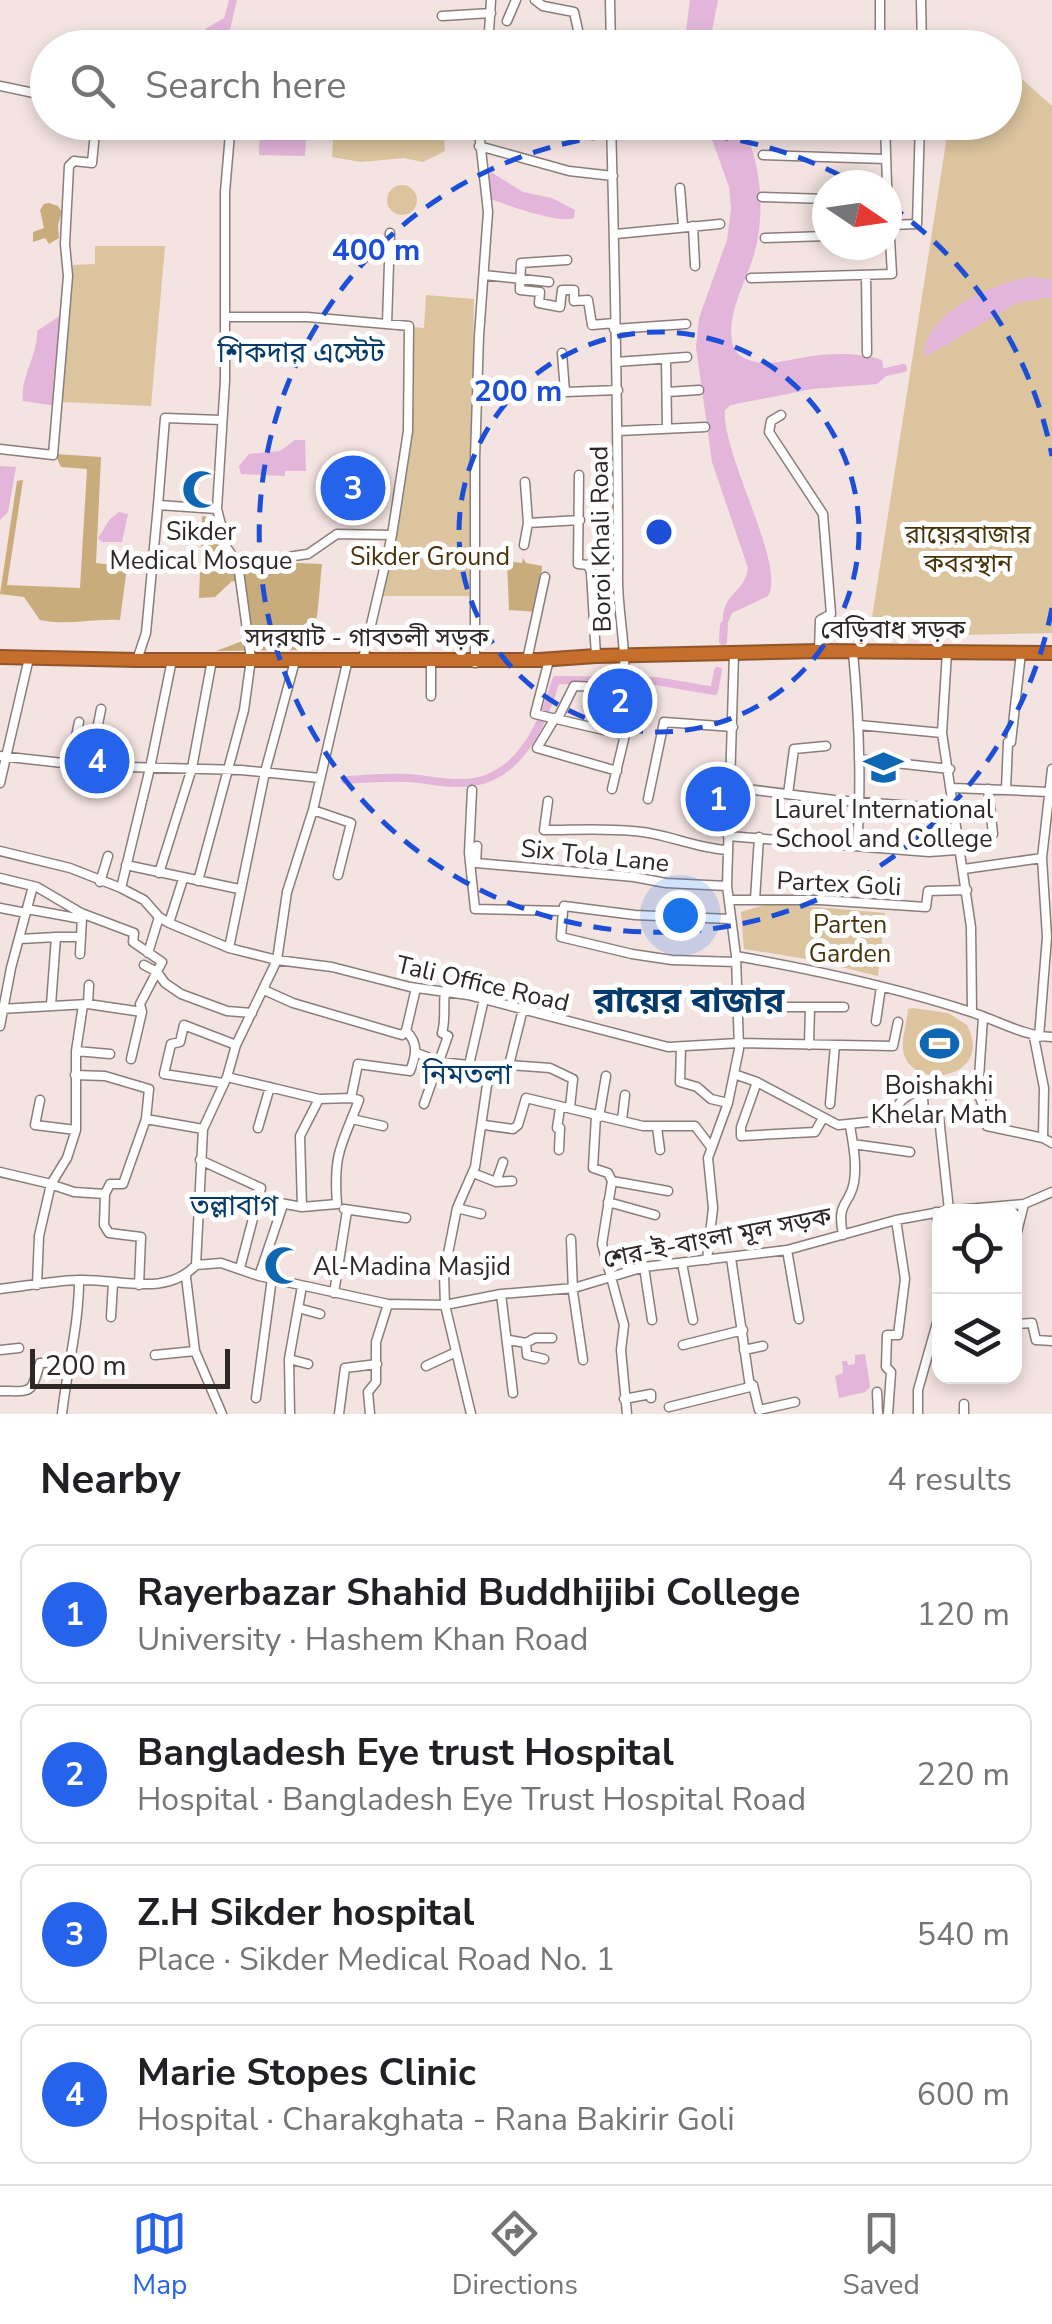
<!DOCTYPE html>
<meta charset="utf-8">
<style>
:root{--surface:#fff;--page:#f2f2f2;--text:#202124;--muted:#757577;--line:#e0e0e0;--accent:#2563eb}
body{margin:0;font-family:"Nunito Sans","Noto Sans Bengali",sans-serif;background:var(--page);color:var(--text)}
.controls{position:absolute;right:30px;bottom:30px;display:grid;overflow:hidden;border-radius:20px;box-shadow:0 5px 15px #0003}
.controls button{width:90px;height:90px;display:grid;place-items:center;padding:0;border:0;border-bottom:2px solid var(--line);background:var(--surface);color:var(--text);font:50px sans-serif}
.compass{position:absolute;left:812px;top:170px;width:90px;height:90px;border-radius:50%;background:var(--surface);box-shadow:0 5px 15px #0003;rotate:103deg}
.scale{position:absolute;left:30px;bottom:25px;width:200px;box-sizing:border-box;padding-left:10px;border:5px solid #2d2726;border-top:0;font-size:28px;line-height:35px;white-space:nowrap;color:#2d2726;-webkit-text-stroke:8px #fff;paint-order:stroke}
.you{position:absolute;left:680px;top:915px;width:35px;height:35px;margin:-25px;border:8px solid #fff;border-radius:50%;background:#1a73e8;box-shadow:0 0 0 15px #1a73e833}
.badge{display:grid;place-items:center;width:65px;height:65px;border-radius:50%;background:var(--accent);color:#fff;font-size:32px;font-weight:700}
.pin{position:absolute;translate:-50% -50%;border:5px solid #fff;box-shadow:0 2px 10px #0006}
.list{margin:0;padding:0;list-style:none}
h2{display:flex;justify-content:space-between;align-items:center;height:130px;margin:0;padding:0 40px;font-size:42px}
h2 small{font-size:32px;font-weight:400;color:var(--muted)}
.list li{display:grid;grid-template-columns:65px 1fr auto;gap:30px;align-items:center;box-sizing:border-box;height:140px;margin:0 20px 20px;padding:0 20px;border:2px solid var(--line);border-radius:20px}
.list b{display:block;font-size:38px;white-space:nowrap}
.list p{margin:0;font-size:32px;white-space:nowrap;color:var(--muted)}
.list em{font-size:32px;font-style:normal;color:var(--muted)}
.icon{flex:none;width:55px;height:55px;fill:none;stroke:currentColor;stroke-width:2;stroke-linecap:round;stroke-linejoin:round}
.map{position:relative;flex:none;width:1052px;height:1414px;overflow:hidden}
.search{position:absolute;background:var(--surface);box-shadow:0 5px 15px #0003;left:30px;right:30px;top:30px;height:110px;display:flex;align-items:center;gap:25px;box-sizing:border-box;padding:0 35px;border-radius:55px;color:var(--muted);font-size:38px}
.sheet{height:770px;background:var(--surface)}
nav{display:flex;justify-content:space-around;align-items:center;box-sizing:border-box;height:140px;border-top:2px solid var(--line);background:var(--surface);font-size:28px;color:var(--muted)}
nav a{display:grid;justify-items:center;gap:5px}
nav .on{color:var(--accent)}
.map>svg:first-child{display:block}
.green{fill:#dbc49e}
.forest{fill:#c9ac7c}
.water{fill:#e3b5da}
.lines{fill:none;stroke-linecap:round;stroke-linejoin:round}
.canal{stroke:#e3b5da;stroke-width:8}
.minor-casing{stroke:#8b7d7b;stroke-width:11}
.highway-casing{stroke:#90552a;stroke-width:16}
.minor{stroke:#fff;stroke-width:8}
.highway{stroke:#c66e2c;stroke-width:12}
.ring{fill:none;stroke:#1d4ed8;stroke-width:5;stroke-dasharray:18 12}
.labels{text-anchor:middle;stroke-width:10;stroke-linejoin:round;paint-order:stroke}
.poi-label{font-size:25px;fill:#2d2726;stroke:#fff}
.park-label{font-size:25px;fill:#48340b;stroke:#fff}
.street-label{font-size:25px;fill:#2d2726;stroke:#fff}
.neighbourhood-label{font-size:28px;fill:#053b6c;stroke:#fff}
.district-label{font-size:35px;font-weight:bold;fill:#053b6c;stroke:#fff}
.centre{fill:#1d4ed8;stroke:#fff;stroke-width:5}
.ring-label{font-size:30px;text-anchor:middle;font-weight:bold;fill:#1d4ed8;stroke:#fff;stroke-width:10;stroke-linejoin:round;paint-order:stroke}
</style>
<div class="map">
<svg width="1052" height="1414" viewBox="0 0 1052 1414">
<rect width="100%" height="100%" fill="#f3e3e1"/>
<path class="green" d="M1005,64L1052,106V633L869,637L949,123L1004,122Z
M334,123H443L445,151L423,162L404,158L361,162L332,157Z
M387 200a15 15 0 1 1 30 0a15 15 0 1 1-30 0Z
M95,246H165L151,406L62,402L73,265L95,264Z
M426,295L474,299L469,596H381L409,430L413,327L424,328Z
M771,903L885,913L878,976L813,960L744,949L741,912Z
M912,1008L948,1013L967,1025C996,1081 907,1092 903,1049C902,1037 907,1022 908,1009Z"/>
<path class="forest" d="M49,203L58,206L62,212L58,225L59,238L49,244L45,238L33,242V232L44,228L40,210L44,204Z
M55,454L101,457L96,563L127,567L120,620C93,618 67,626 40,620L24,597L0,594L17,481L23,480L7,585L80,588L87,469L61,467Z
M202,516L218,519L226,553L248,561L322,564C319,587 319,632 307,650L216,651L248,639L243,583L232,581L215,597L199,598Z
M523,558L526,563L542,566L539,612L509,610L507,561L522,563Z"/>
<path class="water" d="M229,0H237L227,42L223,44L209,36L205,29L224,18Z
M690,0H718L709,47H684Z
M260,123H307L305,156L259,155Z
M706,123H742C760,162 766,208 755,251C748,278 727,312 732,341C733,352 741,358 752,361C770,366 788,360 806,357C830,353 859,352 882,360L885,377L877,384L812,389L731,405L725,410C721,453 787,567 768,596L732,613L724,631C717,593 745,595 748,568L712,462L696,347L699,318L727,240L731,209L729,187Z
M491,172L523,192L552,198L575,210L574,218C559,224 508,205 490,199L485,190Z
M1035,277L1052,280V297L1017,303L925,357C920,314 999,279 1035,277Z
M61,315L56,406L23,401C20,376 38,356 37,331Z
M295,440H305L306,471H285V476L241,474L239,466L249,454L280,451Z
M0,466L16,467L8,512L0,520Z
M119,512L128,514L122,542H102L98,538L110,519Z
M865,1354L870,1387L865,1392L839,1398L835,1376L843,1373L842,1361H847L848,1365L855,1364V1355Z"/>
<g class="lines">
<path class="canal" d="M878,374L903,368
M723,641L724,625
M345,780C366,779 387,777 408,778C426,779 445,784 463,783C518,782 543,725 556,680L656,681L714,691L718,671"/>
<defs>
<path id="minor" d="M535,0L543,6L574,12L582,48
M610,0L611,48
M921,0L922,48
M442,16L491,13
M507,21L516,0
M724,37L880,36
M233,48V39
M488,48L491,0
M880,48V0
M0,86L48,96
M595,122L611,128
M885,122L887,185
M479,146L569,171L613,176
M763,155L885,159
M680,188L683,226
M762,197L827,199
M890,225L917,224L920,122
M693,226L695,266
M616,234L720,224
M765,238L827,236
M567,260L521,263L520,290L540,292L539,303L560,307L562,290H574V301L588,300L592,325L614,323
M484,275L549,282
M866,275L867,353
M751,278L892,274L887,186
M226,317H307L409,326L408,431L392,535L363,659
M387,324L390,233
M614,329L686,324
M562,353L565,392L618,390
M666,359L667,427
M616,362L687,357
M667,392L699,390
M781,415L771,421L769,432L823,514L831,614L820,620L819,651
M618,431L705,427
M0,449L53,455L68,276L65,244L69,166L74,161L92,163L96,122
M579,475L578,564L588,565L591,572L596,656
M217,509L158,505L165,418L221,420
M528,523L580,520
M524,545L528,523L525,482
M238,564L308,554L337,534L392,535
M853,652C859,717 862,781 857,846
M947,652L942,733L971,927L972,1012
M1021,653L1011,742H1008L1006,790L1048,792
M137,660L146,633L158,505
M527,660L545,577
M549,660L535,714L625,735L612,789
M475,663V458L479,336L488,212L478,122
M431,696V658
M555,718L537,748L617,771
M558,718L574,686L623,688C628,650 617,612 618,574C618,423 615,273 611,122
M859,725L942,733
M0,756L90,766L241,770L320,778
M859,759L950,769
M70,764L79,722
M90,766L101,709
M0,783L29,658
M731,787L834,800L953,809
M952,788L1006,790
M988,789L993,834
M472,790L469,853L475,909L563,911L564,906L635,915L730,919
M788,794L794,749L826,746
M648,799L664,722L733,727
M548,801L544,830C573,830 604,828 633,831C666,833 694,848 727,850
M313,810L351,823L338,875
M728,836L929,852L957,850
M477,846L476,863L634,877L666,883L727,886
M0,851L70,868L121,888L144,900L159,917L169,923L229,948L277,960L332,967L410,987L468,995L668,1047L739,1043L893,1046L898,1022
M126,865L239,889
M964,869L1042,858
M159,873L192,768L212,660
M0,878L37,887L81,913L134,933L133,942L162,962L140,1004L142,1012L88,1004L0,1009
M198,881L244,710L251,659L238,564L227,548L217,509L225,380V192L231,122
M100,882L108,856
M121,888L150,768L172,660
M729,900H820L926,907L928,891L967,890
M755,900L759,837
M0,908L26,913
M27,909L82,919
M563,911L561,937L632,954L672,960L736,962
M169,923L183,879
M20,939L56,937
M229,948L265,772L295,661
M148,953L159,917
M80,954L82,918
M736,956C815,970 895,987 971,1012C999,1021 1023,1036 1052,1037
M144,965L157,972L165,983L181,994L227,1011L252,1013
M264,990L293,1003L395,1033L402,1035L406,1031
M88,1004L89,985
M51,1005L56,937H80
M737,1007H810L809,1045
M810,1007H844
M876,1021L881,987
M0,1026L11,968L33,886
M1034,1037L1044,1088L1043,1138L1052,1143
M1039,1037L1047,937L1042,858L1052,769
M681,1048L680,1082L697,1087L711,1099L728,1103
M76,1051L110,1054
M417,1053L440,1062L469,1065L492,1074
M131,1059L142,1012
M469,1065L484,999
M509,1065L550,1068L573,1079L570,1107
M734,1074L757,1082L838,1125L887,1120L902,1100L924,1085
M227,1077L319,1099L351,1098
M757,1082L741,1127V1136L815,1132L823,1118
M223,1083L164,1074L171,1044L180,1042L184,1025L236,1045
M912,1085H952L978,1093L983,1017
M917,1088L923,1097L924,1114L939,1117L949,1210
M978,1093L987,1115V1126L1043,1138
M40,1100L35,1125L76,1130
M424,1104L448,1036L442,1033C446,1019 443,1006 445,991
M830,1104L835,1045
M596,1116L593,1168L608,1173L612,1181L602,1244L624,1325L621,1350L627,1414
M599,1117L606,1076
M146,1119L203,1129
M352,1119L383,1126
M622,1120L625,1095
M484,1125L513,1129L518,1125L526,1098L643,1126H695L711,1147
M657,1127L660,1150
M258,1128L270,1087
M853,1144L910,1152
M559,1150L560,1128H557L560,1108
M200,1160L261,1188L240,1268
M0,1172L51,1184
M473,1173L496,1182L512,1181
M612,1181L668,1191
M496,1182L503,1162
M53,1185L74,1192L105,1194L110,1184H123L146,1119L149,1089L105,1076L75,1075
M105,1194L104,1225L109,1233L141,1237L139,1285
M258,1199L302,1207L337,1204C333,1152 342,1145 359,1100L351,1098L358,1064L410,1071C416,1056 419,1043 406,1031L416,988
M608,1202L655,1215
M302,1207L300,1136L319,1099
M457,1208L481,1214
M344,1209L406,1218
M944,1211L1024,1204L1052,1192
M936,1212L940,1239
M843,1235C836,1200 850,1206 854,1182C857,1164 853,1143 850,1126
M571,1239L573,1292L583,1360
M1014,1244L1024,1204
M940,1245V1267
M787,1250L799,1319
M731,1258L750,1387L753,1385L759,1410L795,1402
M707,1260L713,1208L708,1158L728,1103L739,1049L736,956L727,886L734,653
M682,1263L693,1320
M196,1265L203,1129L227,1077L236,1045L277,960L287,892L313,810L348,659
M644,1267L652,1320
M259,1276L283,1205
M186,1277L195,1351L222,1414
M37,1285L39,1236L51,1184L67,1158L76,1130V1051L83,1005
M0,1289C26,1286 52,1281 78,1280C118,1278 165,1298 196,1265L221,1263L259,1276L388,1304L445,1305L501,1294L574,1288L644,1267L787,1250L896,1220L940,1212
M334,1293L347,1211
M501,1294L513,1393
M298,1308L320,1314
M111,1317L113,1283
M1014,1324L1032,1323L1036,1340L1052,1341
M509,1340L526,1343L527,1355L544,1359
M526,1343L535,1338H552
M683,1345L743,1330
M0,1350L19,1348
M744,1350L763,1346
M155,1355L195,1351
M289,1359L308,1364
M426,1366L454,1353
M0,1391C32,1391 31,1395 40,1363L68,1362
M877,1392L878,1414
M256,1398L272,1278
M624,1399L651,1394V1398
M964,1404V1414
M669,1407L750,1387
M62,1414C67,1368 79,1326 79,1280
M290,1414L289,1359L302,1286
M339,1414L345,1368L377,1364
M370,1414L368,1392L376,1382V1342L388,1304
M471,1414L445,1305L444,1274L457,1208L475,1167L487,1085L492,1074L509,1065L523,1009
M888,1414L891,1372L886,1367L887,1335H898L905,1279L896,1220
M918,1414V1390L940,1312"/>
<path id="highway" d="M0,657L137,660H539L596,656L819,651L1052,653"/>
</defs>
<use href="#minor" class="minor-casing"/>
<use href="#highway" class="highway-casing"/>
<use href="#minor" class="minor"/>
<use href="#highway" class="highway"/>
</g>
<g class="ring">
<circle cx="659" cy="532" r="200"/>
<path d="M1052 608A400 400 0 1 1 856 184M888 204A400 400 0 0 1 1052 456"/>
</g>
<defs>
<symbol id="mosque-bare" viewBox="-9 -9 18 18"><path d="M3.5-4.9A6 6 0 1 0 3.5 4.9A5 5 0 1 1 3.5-4.9Z" fill="#0f66b3" stroke="#fff" stroke-width="2.5" paint-order="stroke"/></symbol>
<symbol id="university-bare" viewBox="-9 -9 18 18"><path d="M0-5L7-2L0 1L-7-2ZM-4 1L0 2.5L4 1V4Q0 6-4 4Z" fill="#0f66b3" stroke="#fff" stroke-width="2.5" paint-order="stroke"/></symbol>
<symbol id="stadium-bare" viewBox="-9 -9 18 18"><path d="M0-5a6.5 5 0 1 0 0 10a6.5 5 0 1 0 0-10ZM-3.5-1.8h7v3.6h-7Z" fill="#0f66b3" stroke="#fff" stroke-width="2.5" paint-order="stroke"/></symbol>
</defs>
<g fill-rule="evenodd">
<use href="#mosque-bare" x="174" y="462" width="55" height="55"/>
<use href="#university-bare" x="856" y="740" width="55" height="55"/>
<use href="#stadium-bare" x="912" y="1016" width="55" height="55"/>
<use href="#mosque-bare" x="256" y="1238" width="55" height="55"/>
</g>
<g class="labels">
<g class="poi-label">
<text x="201" y="540">Sikder<tspan x="201" dy="29">Medical Mosque</tspan></text>
<text x="884" y="818">Laurel International<tspan x="884" dy="29">School and College</tspan></text>
<text x="939" y="1094">Boishakhi<tspan x="939" dy="29">Khelar Math</tspan></text>
<text x="313" y="1275" text-anchor="start">Al-Madina Masjid</text>
</g>
<g class="park-label">
<text x="968" y="543">রায়েরবাজার<tspan x="968" dy="29">কবরস্থান</tspan></text>
<text x="430" y="565">Sikder Ground</text>
<text x="850" y="933">Parten<tspan x="850" dy="29">Garden</tspan></text>
</g>
<g class="street-label">
<text transform="translate(600 539) rotate(-91)" y="9">Boroi Khali Road</text>
<text x="893" y="638">বেড়িবাধ সড়ক</text>
<text x="367" y="646">সদরঘাট - গাবতলী সড়ক</text>
<text transform="translate(595 855) rotate(6)" y="9">Six Tola Lane</text>
<text transform="translate(839 883) rotate(3)" y="9">Partex Goli</text>
<text transform="translate(483 983) rotate(13)" y="9">Tali Office Road</text>
<text transform="translate(717 1237) rotate(-11)" y="9">শের-ই-বাংলা মূল সড়ক</text>
</g>
<g class="neighbourhood-label">
<text x="301" y="362">শিকদার এস্টেট</text>
<text x="467" y="1084">নিমতলা</text>
<text x="234" y="1215">তল্লাবাগ</text>
</g>
<g class="district-label">
<text x="689" y="1012">রায়ের বাজার</text>
</g>
</g>
<circle cx="659" cy="532" r="15" class="centre"/>
<g class="ring-label">
<text x="376" y="260">400 m</text>
<text x="518" y="401">200 m</text>
</g>
</svg>
<div class="controls">
<button><svg class="icon" aria-label="locate" viewBox="0 0 24 24"><circle cx="12" cy="12" r="6"/><path d="M12 2v4M12 18v4M2 12h4M18 12h4"/></svg></button>
<button><svg class="icon" aria-label="layers" viewBox="0 0 24 24"><path d="M12 4l9 5-9 5-9-5zM3 14l9 5 9-5"/></svg></button>
</div>
<svg class="compass" viewBox="-18 -18 36 36"><path d="M0-13l5 13h-10z" fill="#e53935"/><path d="M0 13l5-13h-10z" fill="#757577"/></svg>
<div class="scale">200 m</div>
<div class="you"></div>
<div class="pin badge" style="left:718px;top:799px">1</div>
<div class="pin badge" style="left:620px;top:701px">2</div>
<div class="pin badge" style="left:353px;top:488px">3</div>
<div class="pin badge" style="left:97px;top:761px">4</div>
<div class="search"><svg class="icon" aria-label="search" viewBox="0 0 24 24"><circle cx="10" cy="10" r="6"/><path d="M15 15l6 6"/></svg>Search here</div>
</div>
<section class="sheet">
<h2>Nearby<small>4 results</small></h2>
<ul class="list">
<li><span class="badge">1</span><div><b>Rayerbazar Shahid Buddhijibi College</b><p>University · Hashem Khan Road</p></div><em>120 m</em></li>
<li><span class="badge">2</span><div><b>Bangladesh Eye trust Hospital</b><p>Hospital · Bangladesh Eye Trust Hospital Road</p></div><em>220 m</em></li>
<li><span class="badge">3</span><div><b>Z.H Sikder hospital</b><p>Place · Sikder Medical Road No. 1</p></div><em>540 m</em></li>
<li><span class="badge">4</span><div><b>Marie Stopes Clinic</b><p>Hospital · Charakghata - Rana Bakirir Goli</p></div><em>600 m</em></li>
</ul>
</section>
<nav>
<a class="on"><svg class="icon" aria-label="map" viewBox="0 0 24 24"><path d="M3 6l6-2 6 2 6-2v14l-6 2-6-2-6 2zM9 4v14M15 6v14"/></svg>Map</a>
<a><svg class="icon" aria-label="directions" viewBox="0 0 24 24"><path d="M12 3l9 9-9 9-9-9zM9 14v-3h6M13 9l2 2-2 2"/></svg>Directions</a>
<a><svg class="icon" aria-label="saved" viewBox="0 0 24 24"><path d="M7 4h10v16l-5-4-5 4z"/></svg>Saved</a>
</nav>
